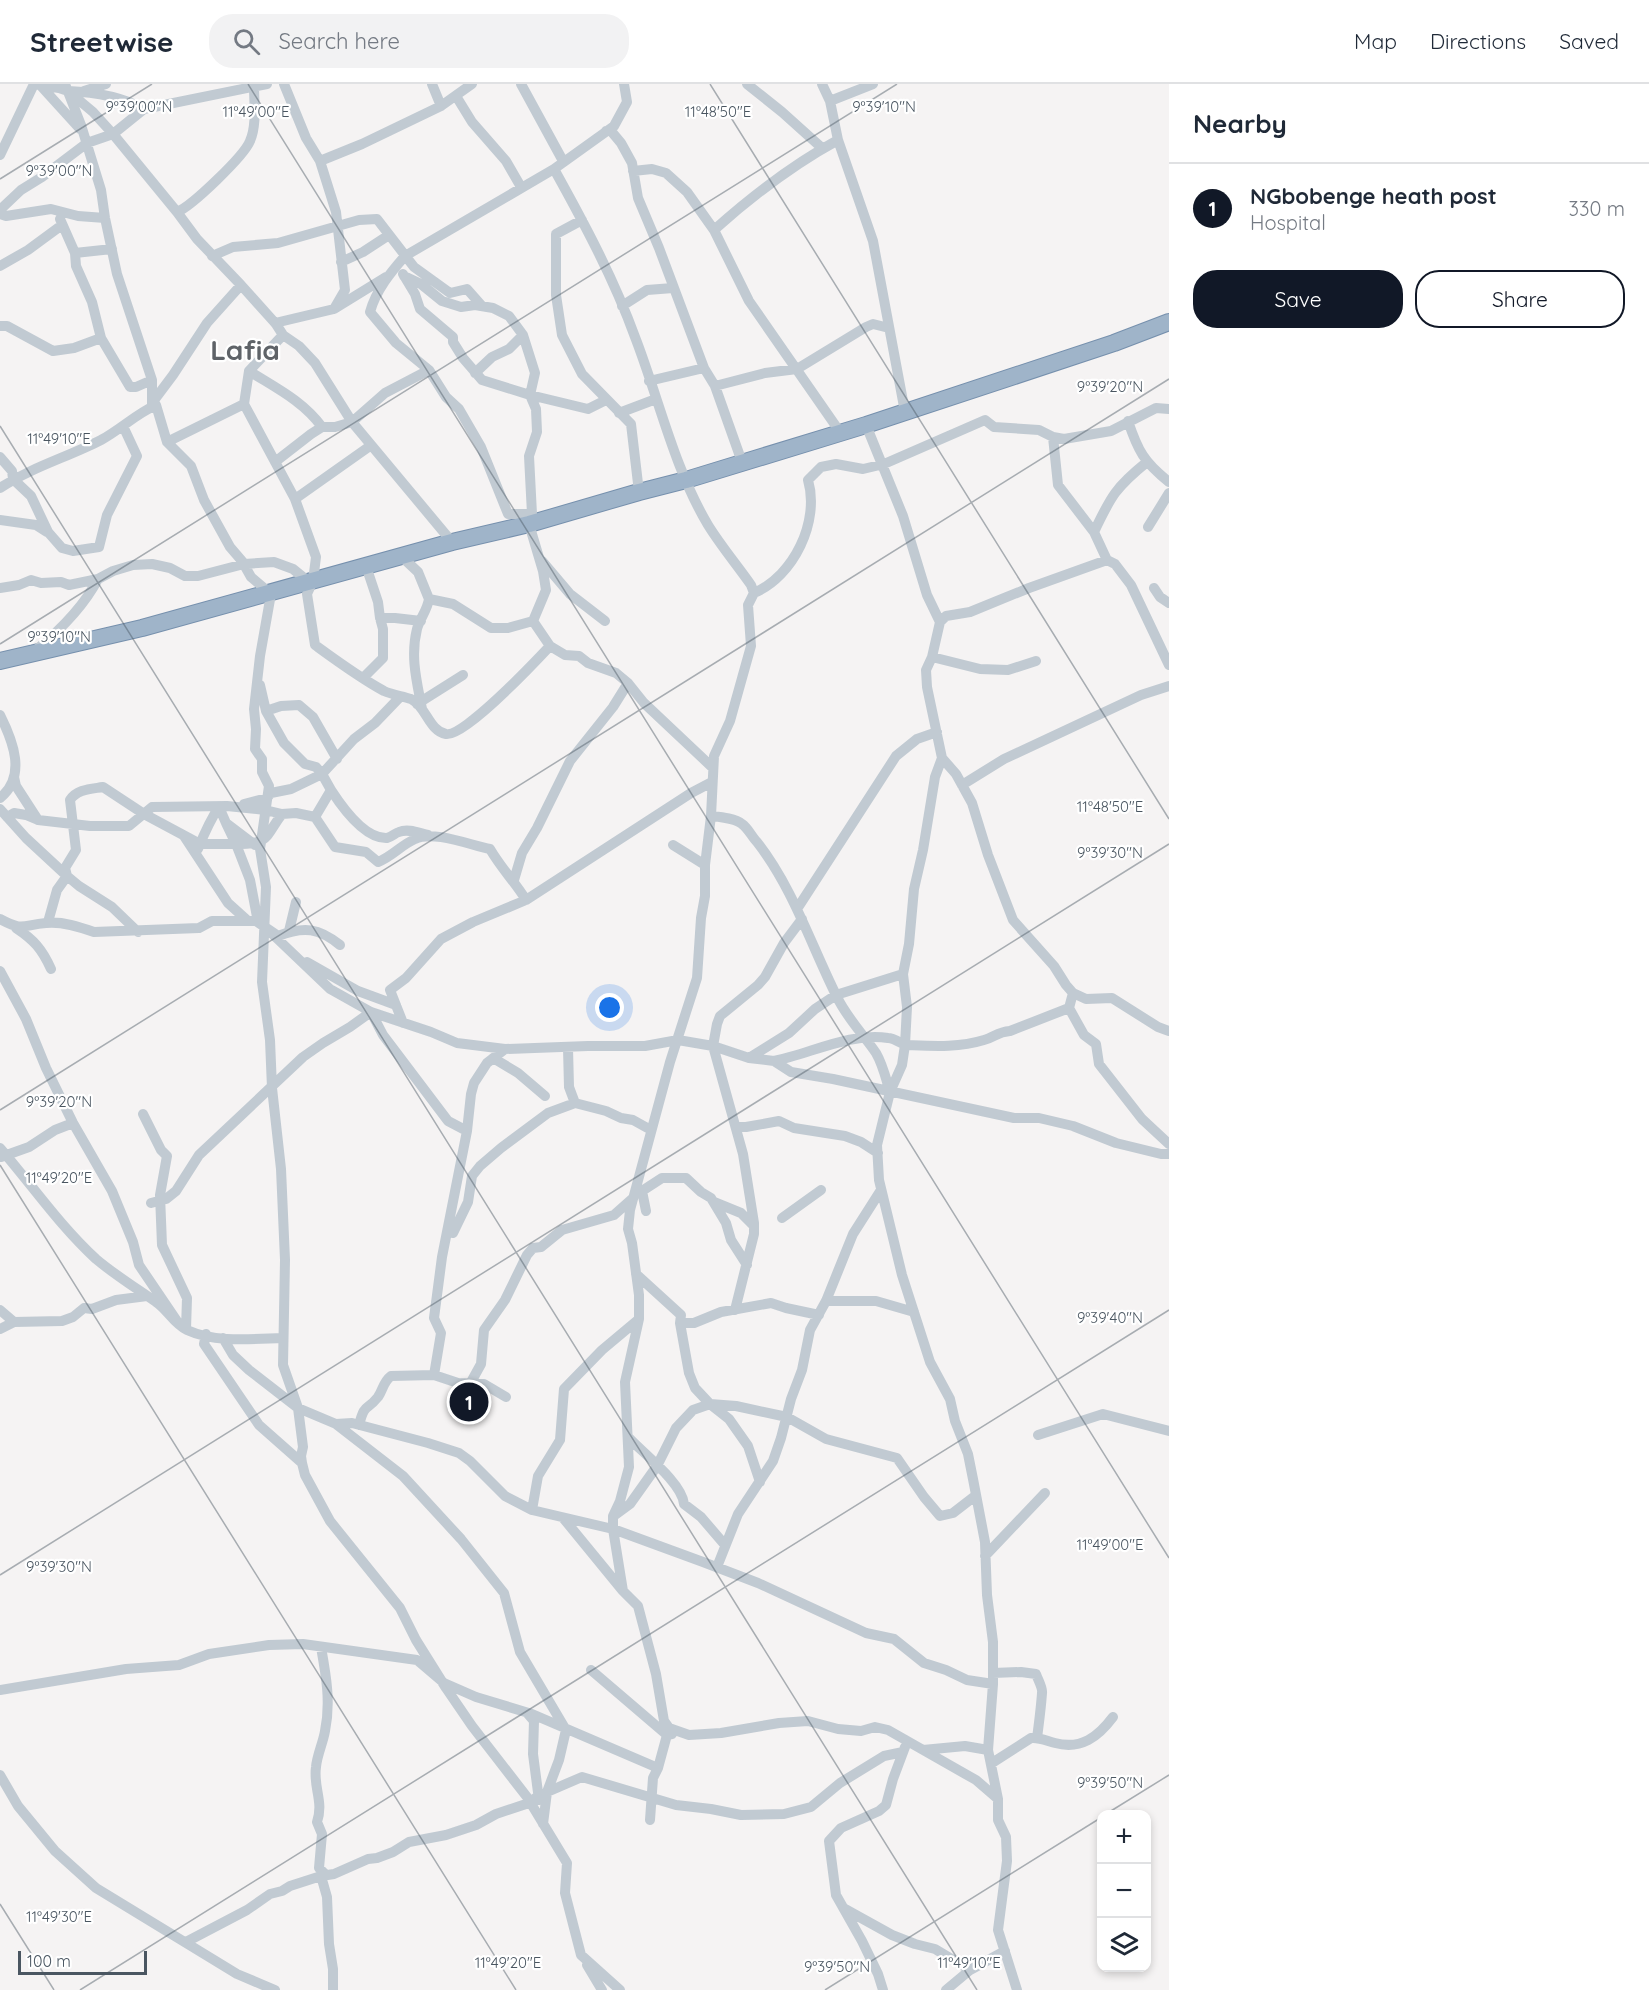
<!DOCTYPE html>
<meta charset="utf-8">
<style>
:root{--surface:#fff;--page:#f2f2f3;--text:#1f2937;--muted:#747a83;--line:#e0e1e3;--accent:#111827}
body{margin:0;font-family:Quicksand,sans-serif;background:var(--page);color:var(--text)}
.controls{position:absolute;right:18px;bottom:18px;display:grid;overflow:hidden;border-radius:12px;box-shadow:0 3px 9px #0003}
.controls button{width:54px;height:54px;display:grid;place-items:center;padding:0;border:0;border-bottom:2px solid var(--line);background:var(--surface);color:var(--text);font:30px sans-serif}
.scale{position:absolute;left:18px;bottom:15px;width:129px;box-sizing:border-box;padding-left:6px;border:3px solid #4a5661;border-top:0;font-size:16px;line-height:21px;white-space:nowrap;color:#4a5661;-webkit-text-stroke:4px #fff;paint-order:stroke}
.you{position:absolute;left:610px;top:924px;width:21px;height:21px;margin:-15px;border:4px solid #fff;border-radius:50%;background:#1a73e8;box-shadow:0 0 0 9px #1a73e833}
.badge{display:grid;place-items:center;width:39px;height:39px;border-radius:50%;background:var(--accent);color:#fff;font-size:20px;font-weight:700}
.pin{position:absolute;translate:-50% -50%;border:3px solid #fff;box-shadow:0 2px 6px #0006}
.list{margin:0;padding:0;list-style:none}
h2{display:flex;justify-content:space-between;align-items:center;height:78px;margin:0;padding:0 24px;font-size:26px}
h2 small{font-size:20px;font-weight:400;color:var(--muted)}
.list li{display:grid;grid-template-columns:39px 1fr auto;gap:18px;align-items:center;box-sizing:border-box;height:90px;padding:0 24px;border-top:2px solid var(--line)}
.list b{display:block;font-size:22px;white-space:nowrap}
.list p{margin:0;font-size:20px;white-space:nowrap;color:var(--muted)}
.list em{font-size:20px;font-style:normal;color:var(--muted)}
.actions{display:flex;gap:12px;padding:18px 24px}
.actions a{flex:1;padding:14px 0;border:2px solid var(--accent);border-radius:24px;text-align:center;font-size:21px;color:var(--accent)}
.actions .main{background:var(--accent);color:#fff}
.icon{flex:none;width:33px;height:33px;fill:none;stroke:currentColor;stroke-width:2;stroke-linecap:round;stroke-linejoin:round}
.map{position:relative;flex:none;width:1169px;height:1906px;overflow:hidden}
header{display:flex;align-items:center;gap:36px;box-sizing:border-box;height:84px;padding:0 30px;background:var(--surface);border-bottom:2px solid var(--line)}
header strong{font-size:28px}
nav{display:flex;gap:33px;margin-inline-start:auto;font-size:21px}
.search{width:420px;height:54px;background:var(--page);display:flex;align-items:center;gap:15px;box-sizing:border-box;padding:0 21px;border-radius:24px;color:var(--muted);font-size:22px}
main{display:flex}
aside{flex:1;background:var(--surface)}
.map>svg:first-child{display:block}
.lines{fill:none;stroke-linecap:round;stroke-linejoin:round}
.trunk-casing{stroke:#7690ad;stroke-width:18}
.minor{stroke:#c1cad2;stroke-width:10}
.trunk{stroke:#9fb4c9;stroke-width:16}
.ticks{fill:none;stroke:#4a5661;stroke-width:1.5;stroke-opacity:0.45}
.labels{text-anchor:middle;stroke-width:4.5;stroke-linejoin:round;paint-order:stroke}
.town-label{font-size:28px;font-weight:bold;fill:#5f6368;stroke:#fff}
.ticks-label{font-size:15px;text-anchor:middle;fill:#4a5661;stroke:#fff;stroke-width:4.5;stroke-linejoin:round;paint-order:stroke}
</style>
<header>
<strong>Streetwise</strong>
<div class="search"><svg class="icon" aria-label="search" viewBox="0 0 24 24"><circle cx="10" cy="10" r="6"/><path d="M15 15l6 6"/></svg>Search here</div>
<nav><a>Map</a><a>Directions</a><a>Saved</a></nav>
</header>
<main>
<div class="map">
<svg width="1169" height="1906" viewBox="0 0 1169 1906">
<rect width="100%" height="100%" fill="#f5f3f3"/>
<g class="lines">
<defs>
<path id="trunk" d="M0,577L142,544L452,458L529,440L639,408L686,396L866,341L1114,259L1169,238"/>
</defs>
<use href="#trunk" class="trunk-casing"/>
<path class="minor" d="M65,0L81,41L101,106L105,134L117,190L152,296V319L156,321L167,358L191,382L204,416L230,463L242,477L251,493L271,510L260,572L254,625L256,645L255,665L262,675V688L269,702L260,765L266,803L262,898L270,956L272,1004L281,1085L285,1176L283,1281L298,1324L336,1340L352,1339L428,1359L459,1369L470,1377L505,1412L532,1426L613,1445L703,1478L758,1499L866,1549L894,1555L924,1579L946,1586L967,1596L993,1600
M284,0L306,54L320,77L336,128L345,206L334,225
M432,0L441,22
M521,0L563,77
M747,0L782,28L822,64
M822,0L830,17L838,56L873,157L905,328
M40,1L80,45
M68,7C94,8 122,13 144,25L267,0
M84,7L106,0
M456,12L472,38L506,77L521,103
M830,17L873,0
M606,47H611L621,59L632,79L638,114L659,164L704,284L715,302L742,378
M0,71L34,0L59,4L68,7L93,28L113,50L177,128L197,155L241,201L276,240L283,251L299,262L315,279L352,338L452,458
M320,77L362,60L441,22L472,0
M554,85C584,139 614,195 635,253C659,315 674,384 708,441C721,462 737,481 751,501L754,509L748,521L751,562L730,637L714,672L711,732L705,781V812L701,834L697,894L670,978L630,1126L628,1145L632,1159L639,1211V1235L625,1298L629,1383L620,1417L613,1432V1445L623,1507L638,1522L656,1590L664,1637L669,1644L689,1651L721,1649L779,1639L808,1637L838,1645L861,1647L875,1643L888,1646L976,1696L998,1715V1736L1006,1753L1007,1777L998,1846L1017,1906
M633,87L652,85L666,89L687,108L714,146L749,217L840,348
M0,126L21,106L42,93L87,59L113,50L144,25
M177,128C192,122 244,72 250,57C257,41 254,19 254,2
M0,130L6,132L51,125L78,132L105,134
M60,135L75,169
M582,136L556,150V211L562,251L582,290L631,340L639,408
M714,146C752,112 794,80 838,56
M112,165L75,169L76,182L92,218L101,254L130,303H136L152,296
M212,172L233,163L278,159L359,136L377,135L414,183L450,209L467,205L482,222
M341,178L363,168L389,151
M0,182L28,166L62,141
M403,190L415,210L420,225L453,253V258L463,274L482,296L530,311L588,325L606,316
M404,192L421,200L442,217L461,223L475,221L493,224L509,232L523,251L535,289L530,311L536,325L537,348L529,372L532,430L529,440L543,487L546,506L533,537
M622,222L647,206L673,204
M275,239L334,225L386,193
M0,242H7L53,267L74,264L101,254
M283,251L249,287L244,320L295,415L316,473L313,497L307,510L315,561C337,577 360,594 384,607C393,611 402,612 411,615C426,622 429,647 446,650C463,654 535,578 550,562
M249,287C276,304 303,317 322,343
M475,289L492,273L509,265L523,251
M649,297L704,284
M715,302L765,289L797,285L866,243L873,240L889,244
M152,319L173,291L207,239L241,201
M619,329L656,315
M1128,337C1138,367 1144,378 1169,398
M866,341L903,432L927,511L940,538
M1053,353L1058,401L1094,448L1107,476L1115,480L1131,501L1169,581
M167,358L244,320
M0,373L12,387L13,395L31,412L48,448L62,464L73,467L99,463L107,431L137,372L123,342
M275,378L311,350L322,343H335L352,338L385,309L429,286
M0,404C32,383 68,373 101,356C121,345 136,330 156,321
M295,415L370,362
M532,430H508L481,363L459,325L446,313L429,286L396,259L370,228C376,206 391,188 405,172L554,85L614,42L627,18L624,0
M0,436L36,441L47,448
M1148,443L1169,409
M1094,448C1111,412 1116,403 1147,378
M401,472L418,488L429,515L453,520L491,544H508L533,537
M1107,476L1029,504L970,528L946,532L940,538L932,573L926,586L927,603L942,674L956,690L972,719L988,771L1013,836L1054,882L1066,901L1073,909L1086,915L1112,914L1158,943L1169,947
M542,477L570,510L605,537
M0,504L19,501L31,496L41,499L61,498L69,501L98,495L113,487L133,481L152,480L170,484L185,492H198L244,480L274,478L293,485L309,498
M1154,504L1160,513L1169,519
M754,509C794,492 820,437 808,396L821,383L836,380L863,385L884,380L985,336L994,343L1039,346L1053,353L1064,355L1111,347L1156,324L1169,325
M380,534H395L421,537
M533,537L550,562L565,571L579,572L588,579L616,589L628,599L644,619L713,684
M36,566C59,547 84,522 98,495
M932,573L980,585L1008,586L1036,577
M363,594L383,574V545L380,534L378,518L366,482
M417,620L463,591
M422,625C417,598 410,573 417,545C420,534 427,527 429,515
M266,627L281,622L299,621L313,633L337,675
M0,631C13,657 27,692 0,714
M14,693L16,702L38,736
M962,701L1004,675L1141,611L1169,602
M331,706C342,723 365,755 387,754C392,753 395,749 399,748C408,744 419,749 428,751
M244,720L267,714L271,709L291,705L322,690L316,683L305,680L284,659L266,627L260,601
M219,723L226,739L255,761
M0,725L26,754L67,792L79,802L112,823L138,848
M711,732C721,733 735,734 742,740C748,744 752,753 757,758C793,804 811,861 837,913C847,934 863,950 876,969C883,981 886,995 890,1008
M7,733L14,729L26,731L38,736L90,742H129L152,723L227,722L265,726L282,730L296,729L315,733
M315,733L335,763L366,768L378,778C393,772 401,761 415,755C433,746 470,761 490,765C501,784 515,798 526,816
M315,733L331,706L322,690L354,655L375,639L400,613
M226,739L236,760C270,760 264,754 282,730
M184,752L228,819L248,837
M673,761L705,781
M198,765C204,750 210,736 219,723
M67,792L65,784L76,766L70,716C77,705 91,705 103,703L144,730L200,760H236L250,796L258,838
M514,796L522,769L537,744L570,677L613,623L628,599
M797,825L896,672L917,655L937,648
M0,835C24,848 22,841 46,839C62,837 80,843 94,848L199,844L212,837H256L278,852C304,842 319,844 340,861
M48,838L57,806L67,792
M265,843L330,905L371,928L431,948L457,959L505,965L588,962H645L678,956L713,962L749,974L774,977L791,988L833,995L1014,1034H1039L1073,1042L1116,1059L1161,1070H1169
M16,844C34,856 42,865 51,885
M289,847L296,818
M307,878L358,907L396,921
M0,887L26,935L46,984L73,1039L112,1107L133,1158L139,1181L179,1240
M1069,924L1084,951L1096,960L1099,980L1142,1035L1169,1060
M371,928L383,951L448,1037L467,1047
M403,939L390,906L406,894L441,855L473,838L526,816L691,709L712,698
M568,964L569,1003L575,1019
M493,974L518,989L545,1012
M749,974L789,949L815,925L836,911L903,890
M774,977C810,970 850,948 888,954C893,954 899,958 905,961L907,923L903,890L909,860L914,805L923,766L935,693L942,674
M143,1030L161,1066L167,1072L160,1111L162,1161L187,1214L186,1245
M736,1043H746L779,1037L794,1044L845,1052L861,1058L878,1069
M0,1064C32,1101 60,1142 96,1175C115,1191 136,1204 156,1218C167,1225 174,1240 187,1246C215,1259 252,1255 282,1254
M1,1073L29,1063L55,1046L73,1039
M714,1118L741,1129L754,1142
M151,1119L166,1115L176,1107L199,1071L303,973L323,959L350,943L371,928
M646,1127L642,1107L662,1094H686L701,1108L711,1114L726,1139L731,1156L747,1181
M782,1134L821,1106
M453,1149L468,1118L472,1092L480,1082L501,1064L548,1029L575,1019L606,1027L621,1034L633,1036L651,1046
M636,1190L681,1231L680,1239L689,1289L695,1304L710,1320L729,1335L748,1362L760,1398
M826,1217H876L914,1228
M0,1226L14,1238
M735,1226L754,1150V1139L743,1070L713,962L717,940L720,932L758,901L765,893L784,859L802,835
M680,1239H694L721,1228L771,1219L786,1224L819,1231
M0,1245L14,1238L62,1237L73,1233L84,1224L92,1225L116,1216L147,1212
M206,1250L204,1260L259,1341L302,1379L305,1391L330,1437L400,1524L416,1556L446,1604L472,1642L527,1713L567,1779L565,1809L581,1871L620,1906
M223,1254L233,1271L249,1286L298,1324L303,1363L301,1372L302,1379
M434,1291L441,1249L434,1234L442,1173L467,1047L471,1010L474,999L487,979L505,965
M470,1300L481,1280L484,1246L505,1216L527,1171L533,1164L541,1163L562,1146L614,1131L632,1115
M336,1340L403,1392L461,1455L504,1509L520,1568L566,1646L559,1676L547,1708L543,1740
M359,1341C365,1318 366,1328 378,1313C383,1306 383,1298 391,1292L434,1291L458,1299L484,1300L506,1313
M1038,1351L1103,1330L1169,1347
M629,1354C644,1370 682,1399 684,1420L701,1433L725,1461
M532,1426L538,1392L560,1356L564,1305L602,1266L639,1235
M615,1431L630,1420L657,1382L676,1344L693,1326L710,1320L736,1322L787,1333L826,1355L897,1374L924,1413L940,1432L953,1429L975,1412
M564,1435L623,1507
M985,1472L1045,1409
M717,1483L738,1430L773,1377L781,1354L791,1315L802,1286L810,1246L826,1217L853,1150L881,1106
M321,1563C326,1591 331,1618 325,1647C323,1659 317,1671 316,1683C313,1704 324,1717 317,1738L322,1750L319,1784L326,1791
M591,1586L667,1651
M993,1589L1021,1588L1036,1590C1038,1596 1043,1604 1042,1609C1041,1624 1039,1639 1037,1654
M0,1606L126,1585L179,1581L209,1570L269,1561L303,1560L417,1576L444,1599L476,1613L532,1630L658,1684
M528,1630L534,1637L533,1670L539,1716
M923,1666L965,1662L988,1666
M992,1679L1031,1654C1039,1653 1047,1657 1055,1659C1081,1666 1098,1653 1113,1633
M0,1691L18,1722L55,1767L96,1804L237,1890L275,1906
M998,1715L988,1666L993,1600V1558L987,1511L985,1458L973,1395L968,1370L955,1337L950,1315L930,1278L902,1191L879,1096L877,1061L890,1008L902,981L905,961C932,962 958,964 984,956C995,953 997,948 1010,947L1069,924L1073,909
M650,1736L653,1694L658,1684L667,1651L672,1650
M321,1792L327,1813L329,1860L333,1885V1906
M845,1825L892,1851L915,1860L935,1865L970,1886
M186,1858L247,1826L270,1810L282,1807L290,1802L321,1792L334,1790L368,1775L377,1774L393,1768L409,1758L446,1751L476,1741L496,1730L529,1719L538,1712L582,1693L676,1721L711,1725L741,1731L784,1730L811,1723L840,1699L884,1672L903,1668
M587,1881L602,1906
M883,1906L878,1890L862,1857L836,1811L829,1757L841,1744L879,1727L886,1721L893,1695L905,1663
M946,1906L970,1886L1005,1867"/>
<use href="#trunk" class="trunk"/>
</g>
<path class="ticks" d="M248,0L1169,1474M710,0L1169,735M0,95L152,0M0,342L977,1906M0,560L897,0M0,1026L1169,295M0,1081L516,1906M0,1491L1169,760M1106,1730L1169,1691M0,1820L54,1906M80,1906L1169,1226M825,1906L1102,1733"/>
<g class="labels">
<g class="town-label">
<text x="245" y="276">Lafia</text>
</g>
</g>
<g class="ticks-label">
<text x="139" y="28">9°39'00"N</text>
<text x="884" y="28">9°39'10"N</text>
<text x="256" y="33">11°49'00"E</text>
<text x="718" y="33">11°48'50"E</text>
<text x="59" y="92">9°39'00"N</text>
<text x="1110" y="308">9°39'20"N</text>
<text x="59" y="360">11°49'10"E</text>
<text x="59" y="558">9°39'10"N</text>
<text x="1110" y="728">11°48'50"E</text>
<text x="1110" y="774">9°39'30"N</text>
<text x="59" y="1023">9°39'20"N</text>
<text x="59" y="1099">11°49'20"E</text>
<text x="1110" y="1239">9°39'40"N</text>
<text x="1110" y="1466">11°49'00"E</text>
<text x="59" y="1488">9°39'30"N</text>
<text x="1110" y="1704">9°39'50"N</text>
<text x="59" y="1838">11°49'30"E</text>
<text x="508" y="1884">11°49'20"E</text>
<text x="969" y="1884">11°49'10"E</text>
<text x="837" y="1888">9°39'50"N</text>
</g>
</svg>
<div class="controls">
<button>+</button>
<button>−</button>
<button><svg class="icon" aria-label="layers" viewBox="0 0 24 24"><path d="M12 4l9 5-9 5-9-5zM3 14l9 5 9-5"/></svg></button>
</div>
<div class="scale">100 m</div>
<div class="you"></div>
<div class="pin badge" style="left:469px;top:1318px">1</div>
</div>
<aside>
<h2>Nearby<small></small></h2>
<ul class="list">
<li><span class="badge">1</span><div><b>NGbobenge heath post</b><p>Hospital</p></div><em>330 m</em></li>
</ul>
<div class="actions"><a class="main">Save</a><a>Share</a></div>
</aside>
</main>
